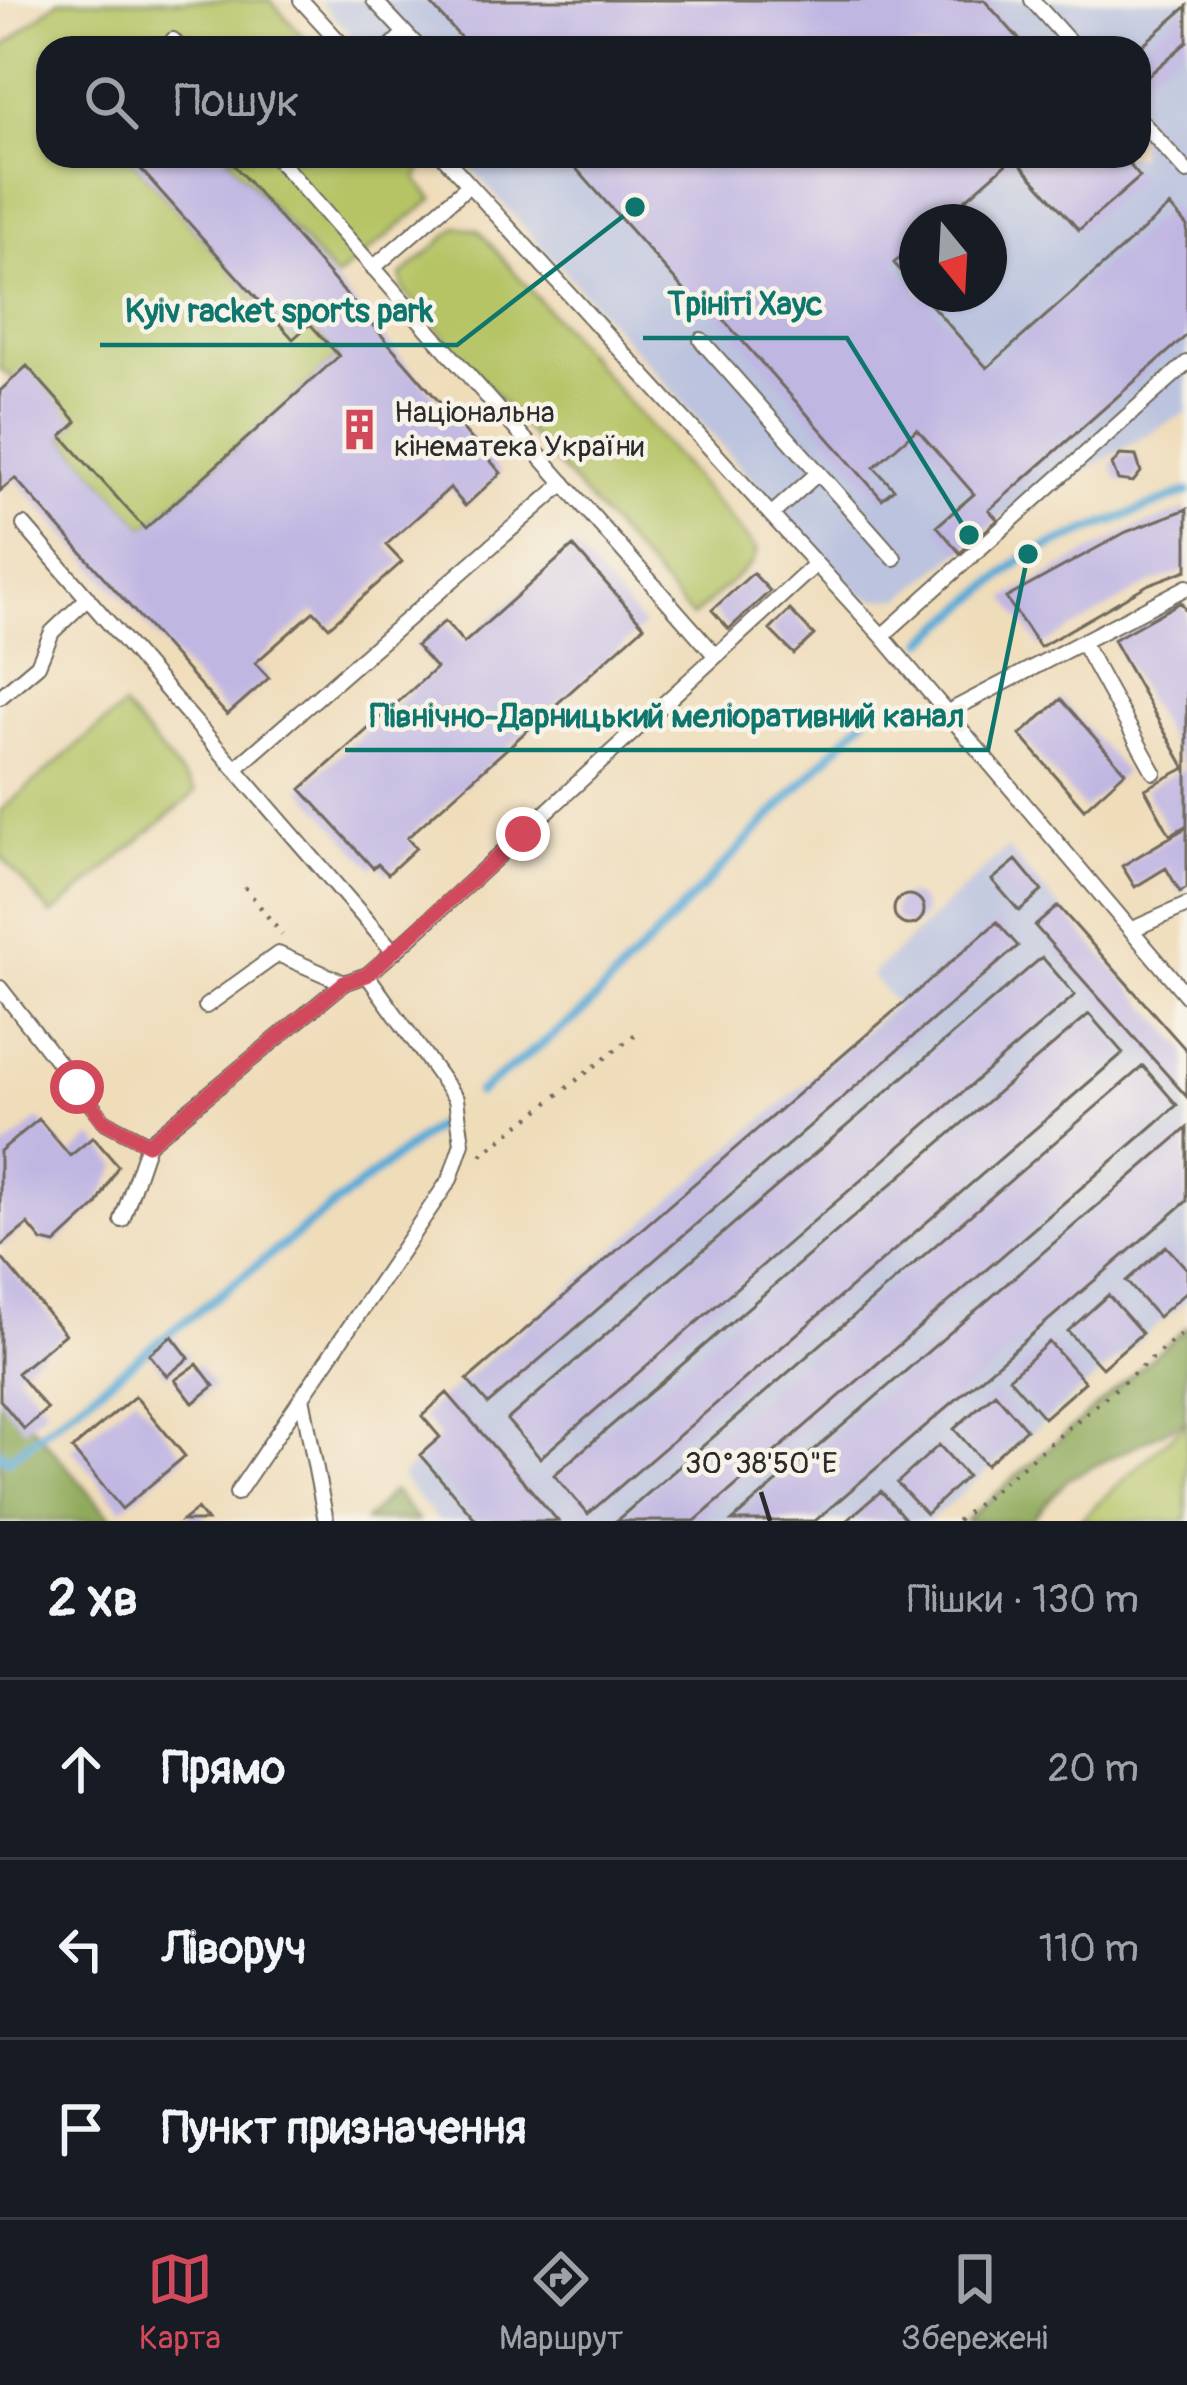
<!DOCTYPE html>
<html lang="uk">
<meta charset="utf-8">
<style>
:root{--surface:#171b24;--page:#242831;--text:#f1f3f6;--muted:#9ea1a6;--line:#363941;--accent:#d1495b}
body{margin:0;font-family:Pangolin,sans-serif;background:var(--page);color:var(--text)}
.compass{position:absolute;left:899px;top:204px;width:108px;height:108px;border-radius:50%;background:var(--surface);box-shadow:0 3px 9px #0004;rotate:162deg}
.stop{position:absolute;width:36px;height:36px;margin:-27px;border:9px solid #d1495b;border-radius:50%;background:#fff}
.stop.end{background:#d1495b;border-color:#fff;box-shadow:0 3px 12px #0008}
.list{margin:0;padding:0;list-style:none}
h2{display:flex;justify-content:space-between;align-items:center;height:156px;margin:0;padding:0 48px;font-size:51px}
h2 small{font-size:39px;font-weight:400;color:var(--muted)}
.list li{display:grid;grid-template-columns:78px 1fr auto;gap:36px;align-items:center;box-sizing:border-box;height:180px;padding:0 48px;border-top:3px solid var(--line)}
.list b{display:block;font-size:45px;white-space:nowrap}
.list em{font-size:39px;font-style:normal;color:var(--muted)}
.icon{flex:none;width:66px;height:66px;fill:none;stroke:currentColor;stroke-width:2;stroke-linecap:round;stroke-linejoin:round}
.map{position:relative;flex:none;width:1187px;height:1521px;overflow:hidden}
.search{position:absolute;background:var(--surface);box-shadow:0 3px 9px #0004;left:36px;right:36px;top:36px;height:132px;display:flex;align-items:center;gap:30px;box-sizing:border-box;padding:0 42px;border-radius:36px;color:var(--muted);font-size:45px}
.sheet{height:696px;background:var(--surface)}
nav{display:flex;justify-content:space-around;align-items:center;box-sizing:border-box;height:168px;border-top:3px solid var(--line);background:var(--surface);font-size:33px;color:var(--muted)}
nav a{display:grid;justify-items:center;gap:6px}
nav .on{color:var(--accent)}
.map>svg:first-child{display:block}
.industrial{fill:#bbc3de;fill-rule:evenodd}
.green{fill:#b6c466;stroke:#707848;stroke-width:3}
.forest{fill:#90aa5b;stroke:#5e6a43;stroke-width:3}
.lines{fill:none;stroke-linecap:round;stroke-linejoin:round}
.stream{stroke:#5caad6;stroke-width:9}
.building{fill:#c0b6e2}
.lane-casing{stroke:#70695d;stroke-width:18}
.path{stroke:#70695d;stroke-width:4.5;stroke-dasharray:3 9;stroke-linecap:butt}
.lane{stroke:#fff;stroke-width:14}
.route{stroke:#d1495b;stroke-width:15}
.ticks{fill:none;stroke:#2b2b2b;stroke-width:4.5}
.labels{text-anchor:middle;stroke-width:9;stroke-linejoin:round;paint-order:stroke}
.poi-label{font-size:30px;fill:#2b2b2b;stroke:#f7f3e8;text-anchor:start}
.ticks-label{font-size:30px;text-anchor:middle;fill:#2b2b2b;stroke:#f7f3e8;stroke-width:9;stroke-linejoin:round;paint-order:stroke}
.leader{fill:none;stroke:#0f766e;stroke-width:4.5}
.callout-dot{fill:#0f766e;stroke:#f7f3e8;stroke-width:4.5}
.callout-label{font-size:33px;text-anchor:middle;font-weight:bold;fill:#0f766e;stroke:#f7f3e8;stroke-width:9;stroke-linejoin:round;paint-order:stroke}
</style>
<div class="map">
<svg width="1187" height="1521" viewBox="0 0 1187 1521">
<rect width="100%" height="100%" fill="#f7f3e8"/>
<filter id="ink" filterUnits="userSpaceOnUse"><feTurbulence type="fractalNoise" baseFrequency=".00833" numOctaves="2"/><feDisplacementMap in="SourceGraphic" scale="24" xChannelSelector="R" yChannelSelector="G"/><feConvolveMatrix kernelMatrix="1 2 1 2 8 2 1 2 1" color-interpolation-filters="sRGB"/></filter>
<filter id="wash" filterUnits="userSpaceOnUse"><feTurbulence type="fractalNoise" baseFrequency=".004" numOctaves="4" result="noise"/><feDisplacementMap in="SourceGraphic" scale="48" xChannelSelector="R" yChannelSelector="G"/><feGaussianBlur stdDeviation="2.7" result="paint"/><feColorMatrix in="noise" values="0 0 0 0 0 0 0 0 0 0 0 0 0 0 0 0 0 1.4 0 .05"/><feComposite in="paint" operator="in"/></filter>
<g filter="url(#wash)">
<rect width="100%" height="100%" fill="#efdcb9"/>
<path class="industrial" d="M319,0H1187V412L998,520L902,598L874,599L852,590L460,156H1139V48H363ZM917,222H989V294H917Z
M1007,848L1187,1051V1300L929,1521H438L400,1477L440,1438L422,1416L896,1004L871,975Z"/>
<path class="green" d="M59,0H270L313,48H130L125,44L48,48V156H129L293,339L310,324L339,356L145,529L62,436L76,422L0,369V50Z
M226,156H411L422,168L417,180L433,199L336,278Z
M457,227L478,230L757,550L753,562L692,617L404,291L401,276Z
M123,707L196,792L52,915L0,855V811Z
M1187,1422V1521H1079Z"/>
<path class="forest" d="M1187,1327L1185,1421L1068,1479L1030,1521H965Z
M0,1389L114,1521H0Z
M393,1490L418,1521H365Z"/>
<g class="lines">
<path class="stream" d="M925,641L1028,554L1187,492
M478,1093L582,1013L864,719
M0,1451L7,1460L437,1125"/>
</g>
<g id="blocks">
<path class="building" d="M427,0H984L1027,48H470Z
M1187,6V42L1148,76L1139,65V48Z
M129,156H226L501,473L465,506L450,488L386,545L402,562L329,627L314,611L255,663L269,678L227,715L15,478L0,491V391L27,366L77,422L62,436L145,529L339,356L310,324L293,339Z
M565,156H1122L1140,177L1079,230L1014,157L940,222H917V242L894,263L987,368L1170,206L1187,226V335L989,510L998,520L960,553L937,526L974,494L917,429L874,467L894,489L882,499L707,301L699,307Z
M1120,455L1136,456L1141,472L1133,482L1118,480L1112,465Z
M1187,509V570L1149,584L1040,647L1006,598L1126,532Z
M573,546L644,626L407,838L416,848L388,874L378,864L373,868L301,789L436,668L416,646L445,621L464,643Z
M753,573L770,591L729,629L712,610Z
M1181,602L1187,613V825L1170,835L1145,789L1185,768L1113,640Z
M790,610L814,635L794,654L770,630Z
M1061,699L1125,772L1084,809L1020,735Z
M1187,827V888L1180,892L1166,868L1135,887L1122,866Z
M1016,860L1042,891L1019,911L992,880Z
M894 910a15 15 0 1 1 30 0a15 15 0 1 1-30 0Z
M1058,906L1187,1051V1097L1035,926Z
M997,922L1018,946L488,1404L467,1380Z
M1042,957L1075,995L540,1458L507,1420Z
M1089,1014L1123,1053L588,1514L554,1475Z
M1143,1066L1177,1105L695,1521H616Z
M39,1119L70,1156L93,1137L118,1166L97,1205L55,1244L42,1241L28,1224L0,1247V1151Z
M1187,1128V1201L815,1521H732Z
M1166,1246L1187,1269V1291L1158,1317L1126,1281Z
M0,1256L65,1334L17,1373L47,1409L24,1429L0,1400Z
M1108,1295L1142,1333L1102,1368L1068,1331Z
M172,1336L189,1358L167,1376L149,1354Z
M1049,1342L1085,1382L1044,1418L1009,1378Z
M197,1364L214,1386L193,1403L175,1380Z
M447,1393L558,1521H477L420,1455L440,1437L422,1416Z
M995,1393L1026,1429L986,1465L954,1429Z
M135,1396L185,1456L122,1509L72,1449Z
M939,1445L967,1476L926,1514L897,1483Z
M881,1491L907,1521H846Z
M197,1509L207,1521H182Z"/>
</g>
</g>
<g filter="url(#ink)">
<use href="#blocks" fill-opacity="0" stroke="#70695d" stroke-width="3"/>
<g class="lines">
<defs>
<path id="lane" d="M301,0L345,48
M374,0L419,48
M1032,0L1075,48
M173,40L179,48
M389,48L405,33
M1139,119L1187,172
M275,156L716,656
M443,156L882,636L1187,996
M373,268L469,185
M701,340L894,558
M771,515L818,473
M24,525L394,952L816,564
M882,636L1187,363
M1082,642L1154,772
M0,697L38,665L52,632L88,598
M948,712L1187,587
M235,769L564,483
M1133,929L1187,905
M0,988L104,1121L148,1144
M206,1006L278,954L344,983
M122,1220L148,1144L344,983L367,975L394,952
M302,1397L326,1521
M237,1493L450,1179L462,1143L456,1099L367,975"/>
</defs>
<use href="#lane" class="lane-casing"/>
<path class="path" d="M245,887L282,935
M481,1155L637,1033
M957,1521L1187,1329"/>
<use href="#lane" class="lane"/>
</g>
</g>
<g class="lines" filter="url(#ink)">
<path class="route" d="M77,1087L104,1121L148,1144L344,983L367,975L523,834"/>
</g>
<path class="ticks" d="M761,1492L770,1521"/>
<defs>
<symbol id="building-bare" viewBox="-9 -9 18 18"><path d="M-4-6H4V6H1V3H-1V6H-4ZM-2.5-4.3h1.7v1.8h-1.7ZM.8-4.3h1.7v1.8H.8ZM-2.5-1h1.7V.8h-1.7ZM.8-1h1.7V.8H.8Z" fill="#d1495b" stroke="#f7f3e8" stroke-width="2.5" paint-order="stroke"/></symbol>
</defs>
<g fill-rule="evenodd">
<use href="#building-bare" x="330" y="400" width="59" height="59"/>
</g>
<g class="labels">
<g class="poi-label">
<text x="394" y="422">Національна<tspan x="394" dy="34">кінематека України</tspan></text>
</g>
</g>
<g class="ticks-label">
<text x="761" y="1473">30°38'50"E</text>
</g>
<path class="leader" d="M969 535L847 338H643M635 207L457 345H100M1028 554L988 750H345"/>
<g class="callout-dot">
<circle cx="969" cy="535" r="12"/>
<circle cx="635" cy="207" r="12"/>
<circle cx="1028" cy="554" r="12"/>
</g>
<g class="callout-label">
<text x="745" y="315">Трініті Хаус</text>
<text x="279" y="322">Kyiv racket sports park</text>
<text x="667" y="727">Північно-Дарницький меліоративний канал</text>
</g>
</svg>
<svg class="compass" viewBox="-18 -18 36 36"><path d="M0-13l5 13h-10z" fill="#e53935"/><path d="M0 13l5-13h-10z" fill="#9ea1a6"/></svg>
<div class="stop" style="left:77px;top:1087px"></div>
<div class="stop end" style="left:523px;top:834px"></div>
<div class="search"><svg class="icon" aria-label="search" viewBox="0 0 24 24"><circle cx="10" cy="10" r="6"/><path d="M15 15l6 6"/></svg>Пошук</div>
</div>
<section class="sheet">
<h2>2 хв<small>Пішки · 130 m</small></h2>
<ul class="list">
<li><svg class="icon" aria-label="ahead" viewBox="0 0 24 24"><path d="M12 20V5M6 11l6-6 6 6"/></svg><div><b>Прямо</b></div><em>20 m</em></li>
<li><svg class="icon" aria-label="left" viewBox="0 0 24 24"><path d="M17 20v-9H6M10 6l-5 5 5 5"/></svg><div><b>Ліворуч</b></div><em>110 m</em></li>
<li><svg class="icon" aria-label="arrive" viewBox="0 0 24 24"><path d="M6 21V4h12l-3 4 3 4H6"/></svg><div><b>Пункт призначення</b></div></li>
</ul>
</section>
<nav>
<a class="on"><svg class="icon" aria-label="map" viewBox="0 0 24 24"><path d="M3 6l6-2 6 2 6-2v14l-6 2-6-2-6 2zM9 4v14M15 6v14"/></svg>Карта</a>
<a><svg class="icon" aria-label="directions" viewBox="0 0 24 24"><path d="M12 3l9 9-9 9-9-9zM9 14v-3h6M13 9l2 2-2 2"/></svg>Маршрут</a>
<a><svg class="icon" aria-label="saved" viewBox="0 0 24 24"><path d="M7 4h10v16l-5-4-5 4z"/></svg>Збережені</a>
</nav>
